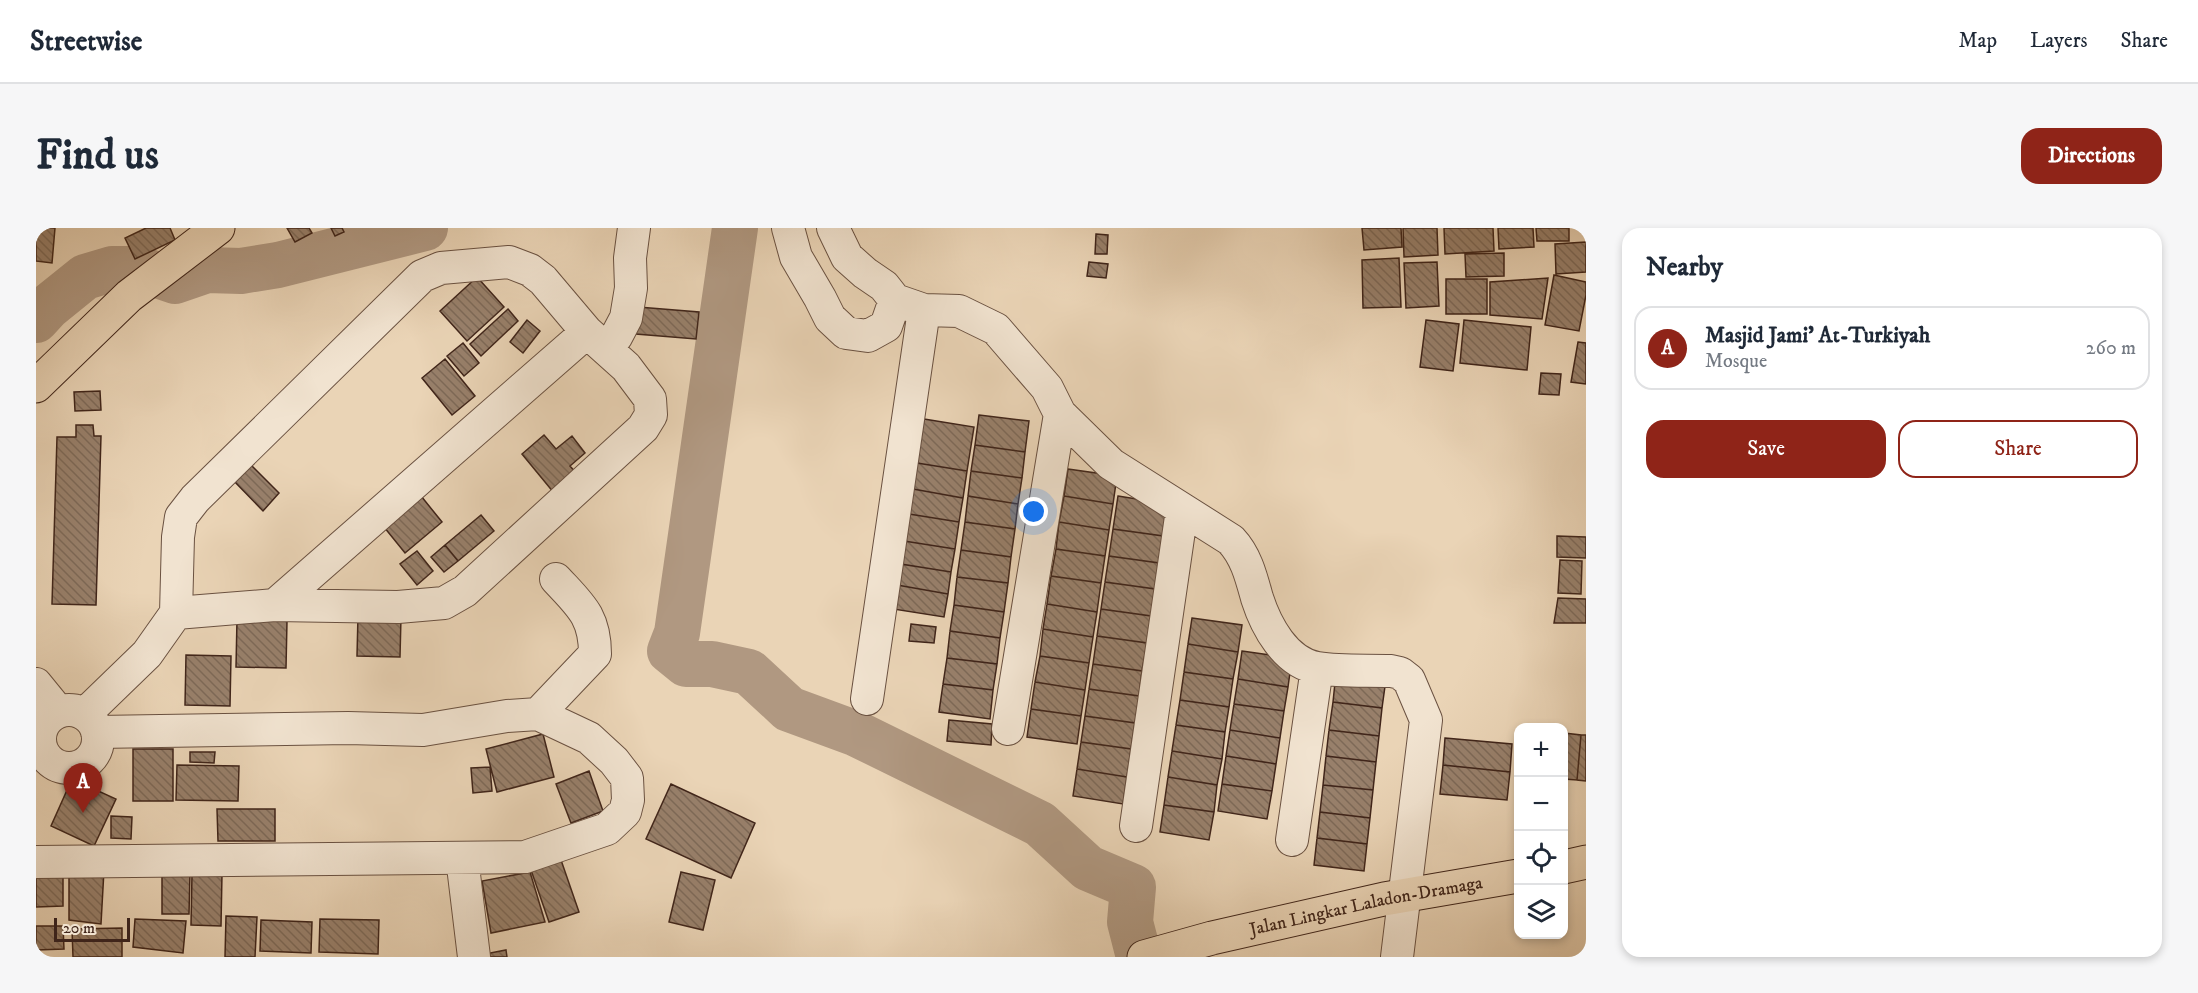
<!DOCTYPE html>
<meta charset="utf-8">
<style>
:root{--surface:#fff;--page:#f6f6f7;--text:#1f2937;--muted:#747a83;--line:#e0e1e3;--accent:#8f2418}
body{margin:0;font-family:"IM FELL DW Pica",serif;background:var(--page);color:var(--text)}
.controls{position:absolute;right:18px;bottom:18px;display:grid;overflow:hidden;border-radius:12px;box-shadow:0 3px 9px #0003}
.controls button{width:54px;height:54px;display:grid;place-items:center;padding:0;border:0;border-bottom:2px solid var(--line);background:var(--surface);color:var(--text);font:30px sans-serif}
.scale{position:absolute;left:18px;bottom:15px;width:76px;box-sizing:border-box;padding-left:6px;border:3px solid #40251a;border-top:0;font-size:16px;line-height:21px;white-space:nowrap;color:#40251a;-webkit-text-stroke:4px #f1e3d0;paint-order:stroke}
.you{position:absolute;left:998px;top:284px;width:21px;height:21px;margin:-15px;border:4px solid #fff;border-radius:50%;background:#1a73e8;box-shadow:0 0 0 9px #1a73e833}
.badge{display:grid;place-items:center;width:39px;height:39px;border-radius:50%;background:var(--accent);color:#fff;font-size:20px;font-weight:700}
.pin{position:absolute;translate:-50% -50px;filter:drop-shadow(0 2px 3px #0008)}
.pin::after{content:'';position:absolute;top:32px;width:21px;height:18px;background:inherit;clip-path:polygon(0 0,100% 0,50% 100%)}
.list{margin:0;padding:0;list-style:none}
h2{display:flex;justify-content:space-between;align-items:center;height:78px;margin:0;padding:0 24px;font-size:26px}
h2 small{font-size:20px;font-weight:400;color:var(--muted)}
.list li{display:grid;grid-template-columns:39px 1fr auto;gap:18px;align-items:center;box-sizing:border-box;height:84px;margin:0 12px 12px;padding:0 12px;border:2px solid var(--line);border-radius:18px}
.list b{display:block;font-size:22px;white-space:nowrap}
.list p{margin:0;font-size:20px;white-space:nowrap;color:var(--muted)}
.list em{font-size:20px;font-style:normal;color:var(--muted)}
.actions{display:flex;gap:12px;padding:18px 24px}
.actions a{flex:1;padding:14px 0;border:2px solid var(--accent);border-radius:18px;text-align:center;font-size:21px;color:var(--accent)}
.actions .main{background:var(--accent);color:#fff}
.icon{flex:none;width:33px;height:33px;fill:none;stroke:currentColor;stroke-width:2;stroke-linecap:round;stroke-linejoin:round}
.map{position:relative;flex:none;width:1550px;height:729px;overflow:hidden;border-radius:18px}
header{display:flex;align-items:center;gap:36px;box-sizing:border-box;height:84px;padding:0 30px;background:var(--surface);border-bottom:2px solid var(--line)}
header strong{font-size:28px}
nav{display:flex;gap:33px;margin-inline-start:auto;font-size:21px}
.intro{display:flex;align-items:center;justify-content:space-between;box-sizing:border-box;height:144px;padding:0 36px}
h1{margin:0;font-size:42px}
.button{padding:15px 27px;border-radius:18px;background:var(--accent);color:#fff;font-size:21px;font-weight:700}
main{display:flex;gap:36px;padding:0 36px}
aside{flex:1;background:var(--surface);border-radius:18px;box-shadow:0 3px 9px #0003}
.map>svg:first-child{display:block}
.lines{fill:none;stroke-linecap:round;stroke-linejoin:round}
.river{stroke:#b09881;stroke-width:46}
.building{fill:url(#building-back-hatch);stroke:#40251a;stroke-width:1.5}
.minor-casing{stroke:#6a5141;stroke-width:34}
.major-casing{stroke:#40251a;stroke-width:35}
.highway-casing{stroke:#40251a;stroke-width:35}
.minor{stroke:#f1e3d0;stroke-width:32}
.major{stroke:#ead4b6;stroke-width:33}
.highway{stroke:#ead4b6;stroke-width:33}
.labels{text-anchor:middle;stroke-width:6;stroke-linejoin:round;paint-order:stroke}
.street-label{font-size:18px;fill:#40251a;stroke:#f1e3d0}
</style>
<header>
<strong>Streetwise</strong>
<nav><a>Map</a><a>Layers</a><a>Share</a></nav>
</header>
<div class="intro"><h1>Find us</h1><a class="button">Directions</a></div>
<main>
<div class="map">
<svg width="1550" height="729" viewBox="0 0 1550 729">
<defs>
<pattern id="building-back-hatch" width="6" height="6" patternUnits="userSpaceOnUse" patternTransform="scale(1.5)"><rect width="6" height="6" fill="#98806b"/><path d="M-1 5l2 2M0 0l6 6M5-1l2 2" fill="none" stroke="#7d6957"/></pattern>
</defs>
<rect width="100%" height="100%" fill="#ead4b6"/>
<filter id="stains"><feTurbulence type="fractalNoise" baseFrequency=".00333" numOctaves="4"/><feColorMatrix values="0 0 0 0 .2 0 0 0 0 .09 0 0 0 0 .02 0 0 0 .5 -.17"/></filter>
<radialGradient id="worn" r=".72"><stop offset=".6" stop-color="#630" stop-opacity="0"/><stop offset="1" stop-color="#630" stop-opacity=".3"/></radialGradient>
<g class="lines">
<path class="river" d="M699,0L641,405L634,423L650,436H676L713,444L753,481L821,506L1004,596L1052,640L1097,659L1094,694L1103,729
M0,92L12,79L49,49L76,41H104L139,53L171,42L205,43L242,37L389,0"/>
</g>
<path class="building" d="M0,0H19L16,35L0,33Z
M110,0H134L139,12L99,31L89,10Z
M251,0H273L276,5L259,14Z
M295,0H306L308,4L299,8Z
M1326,0H1365L1366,19L1328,22Z
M1367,0H1401L1402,27L1368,29Z
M1408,0H1457L1458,23L1409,26Z
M1462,0H1497L1498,19L1463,21Z
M1500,0H1533V13H1501Z
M1060,6L1072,7L1071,26H1059Z
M1550,14V44L1520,46L1519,16Z
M1468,25V48L1430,49L1429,26Z
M1363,30L1365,79L1327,80L1326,32Z
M1053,34L1072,36L1070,50L1051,48Z
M1401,34L1403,78L1370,80L1368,35Z
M1518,47L1550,54V67L1543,103L1509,97Z
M441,49L468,79L431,113L404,83Z
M1512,50L1506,91L1454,87V54Z
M1410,51H1451V86H1410Z
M602,79L663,84L660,111L600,106Z
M472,81L482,93L445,128L434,116Z
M491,92L504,103L487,125L474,114Z
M1390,92L1423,96L1417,143L1384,139Z
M1428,92L1495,99L1491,142L1424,135Z
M1542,114L1550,115V156L1535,154Z
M427,115L443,135L428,148L411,128Z
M409,131L439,168L416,187L386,150Z
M1505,145L1525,146L1523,167L1503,166Z
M64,163L65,182L39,183L38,164Z
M943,187L993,193L989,224L939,217Z
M888,191L938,199L931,243L881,235Z
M40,197H57L58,208H65L60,377L16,376L21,209H40Z
M508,207L520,221L536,208L549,225L534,238L541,246L518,265L486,226Z
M939,217L989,224L986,250L935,243Z
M881,235L931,243L927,270L877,261Z
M214,236L243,265L227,283L197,252Z
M1032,241L1081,248L1077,276L1028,268Z
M935,243L986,250L982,276L932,268Z
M377,258L406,294L369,325L340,289Z
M877,261L927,270L923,294L873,286Z
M932,268L982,276L979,301L929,294Z
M1028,268L1077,276L1073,302L1023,294Z
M1082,268L1132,276L1127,308L1077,301Z
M873,286L923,294L919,321L868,313Z
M445,287L458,303L422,333L409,317Z
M929,294L979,301L975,329L925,322Z
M1023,294L1073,302L1069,328L1020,321Z
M1077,301L1127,308L1123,335L1073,328Z
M1521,308L1550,309V330L1521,329Z
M868,313L919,321L915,344L865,336Z
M409,317L422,333L408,344L395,329Z
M1020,321L1069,328L1065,355L1015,348Z
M925,322L975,329L972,355L921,349Z
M381,323L397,343L381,357L364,336Z
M1073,328L1123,335L1119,361L1069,354Z
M1524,332L1546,333L1545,366L1522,365Z
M865,336L915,344L912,366L861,357Z
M1015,348L1065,355L1061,384L1011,376Z
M921,349L972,355L968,384L918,377Z
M1069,354L1119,361L1115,388L1065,381Z
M861,357L912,366L908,389L857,381Z
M1522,370L1550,371V395H1518Z
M1011,376L1061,384L1057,409L1007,401Z
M918,377L968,384L964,410L914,403Z
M1065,381L1115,388L1111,415L1061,408Z
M322,388L365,389L364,429L321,428Z
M1156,390L1206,397L1202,424L1152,416Z
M201,391L251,393L250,440L200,439Z
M875,396L900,399L898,415L873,413Z
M1007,401L1057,409L1053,435L1004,428Z
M914,403L964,410L961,436L911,430Z
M1061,408L1111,415L1106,443L1057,436Z
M1152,416L1202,424L1197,451L1148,444Z
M1206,423L1256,430L1252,459L1202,451Z
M150,427L195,428L194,478L149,477Z
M1004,428L1053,435L1049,462L999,454Z
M911,430L961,436L957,462L907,456Z
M1057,436L1106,443L1103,468L1053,461Z
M1148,444L1197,451L1193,479L1144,472Z
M1300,445L1350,451L1346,480L1297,474Z
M1202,451L1252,459L1248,483L1198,476Z
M999,454L1049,462L1045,488L995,481Z
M907,456L957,462L954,491L903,484Z
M1053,461L1103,468L1099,495L1049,488Z
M1144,472L1193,479L1189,504L1140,497Z
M1297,474L1346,480L1343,508L1293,502Z
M1198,476L1248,483L1244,510L1194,502Z
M995,481L1045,488L1041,516L991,509Z
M1049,488L1099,495L1095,521L1045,514Z
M913,492L956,496L955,517L911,513Z
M1140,497L1189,504L1186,531L1136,523Z
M1194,502L1244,510L1240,536L1190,528Z
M1293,502L1343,508L1340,534L1290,528Z
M1528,505L1545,507L1541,552L1528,551Z
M507,506L518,549L461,564L450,521Z
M1545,507H1550V553L1541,552Z
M1409,510L1476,516L1474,544L1407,537Z
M1045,514L1095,521L1091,549L1041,541Z
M97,521H137V573H97Z
M1136,523L1186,531L1181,557L1132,549Z
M154,524H179L178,535L154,534Z
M1190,528L1240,536L1236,563L1186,556Z
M1290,528L1340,534L1337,562L1287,557Z
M141,537L203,538L202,573L140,572Z
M1407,537L1474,544L1471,572L1404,566Z
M454,539L456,563L437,565L435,540Z
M1041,541L1091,549L1087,576L1037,568Z
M553,543L567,583L535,595L520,556Z
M1132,549L1181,557L1178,584L1128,577Z
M36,551L80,571L58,618L15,598Z
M635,556L719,595L695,650L610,611Z
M1186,556L1236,563L1231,591L1182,583Z
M1287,557L1337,562L1334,590L1284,584Z
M1128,577L1178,584L1173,612L1124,604Z
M181,581H239V613H182Z
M1284,584L1334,590L1331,616L1281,610Z
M75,588L96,589L95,611L75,610Z
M1281,610L1331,616L1328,643L1278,637Z
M525,632L543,684L513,694L495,642Z
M68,642L65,696L33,692V644Z
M0,644H27V678L0,679Z
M494,644L509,694L455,705L446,653Z
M645,644L679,652L667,702L633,694Z
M126,645H154L153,686H126Z
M156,646H186L185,698L155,697Z
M190,688L221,689L219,729H189Z
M99,691L150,693L147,725L97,719Z
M284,691L343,692L342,726L283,724Z
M225,692L276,694L275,725L224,723Z
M0,698H27L28,721L0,722Z
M86,700V729H37L36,701Z
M470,722L471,729H450L449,726Z"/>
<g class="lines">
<defs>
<path id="minor" d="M752,0L760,29L784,70L794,90L810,105L832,108L850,98L859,72
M797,0L811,29L829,45L848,58L859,72L888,82L923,83L960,101L1011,160L1024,186L1075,236L1195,312C1210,328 1215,348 1221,370C1230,398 1249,434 1281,440C1305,444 1331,442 1355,443L1364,445L1373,452L1390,492L1361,729
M566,117L580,109L590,90L595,60L594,30L598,0
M239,377L551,104
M0,456L22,483
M831,471L888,82
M4 511a29 29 0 1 1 58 0a29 29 0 1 1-58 0Z
M49,486L111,426L140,385L239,377L362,379L408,375L429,363L607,200L615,187L614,171L590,139L551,104L507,52L494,42L473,34L405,40L386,48L159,271L145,289L142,309L140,385
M502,486L559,426C559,388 544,377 520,351
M972,501L1024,186
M1100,598L1146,282
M1256,612L1281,440
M426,630L438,729
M0,634L489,629L571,601L589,584L592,572L591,550L578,533L553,510L502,486L471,488L387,502L312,500L61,504"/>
<g id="major">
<path d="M1528,639L1550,634"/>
<path id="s1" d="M1108,729L1176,710L1348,671L1482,648"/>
</g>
<path id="highway" d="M0,158L93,68L182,0"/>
</defs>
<use href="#minor" class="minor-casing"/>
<use href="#major" class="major-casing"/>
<use href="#highway" class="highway-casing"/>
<use href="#minor" class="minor"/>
<use href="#major" class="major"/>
<use href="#highway" class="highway"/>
</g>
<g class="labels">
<g class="street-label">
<text dy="6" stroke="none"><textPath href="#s1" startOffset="228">Jalan Lingkar Laladon-Dramaga</textPath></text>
</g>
</g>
<rect width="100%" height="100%" filter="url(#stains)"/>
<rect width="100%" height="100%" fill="url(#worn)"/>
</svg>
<div class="controls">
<button>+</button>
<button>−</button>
<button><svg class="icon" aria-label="locate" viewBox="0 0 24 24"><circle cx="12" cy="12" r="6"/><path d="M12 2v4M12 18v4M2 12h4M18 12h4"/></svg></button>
<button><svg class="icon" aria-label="layers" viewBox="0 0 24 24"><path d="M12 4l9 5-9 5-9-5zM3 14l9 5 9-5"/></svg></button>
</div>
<div class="scale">20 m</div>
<div class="you"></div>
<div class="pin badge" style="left:47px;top:585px">A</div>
</div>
<aside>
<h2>Nearby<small></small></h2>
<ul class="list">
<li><span class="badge">A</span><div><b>Masjid Jami' At-Turkiyah</b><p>Mosque</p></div><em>260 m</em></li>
</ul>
<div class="actions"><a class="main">Save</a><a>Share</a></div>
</aside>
</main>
